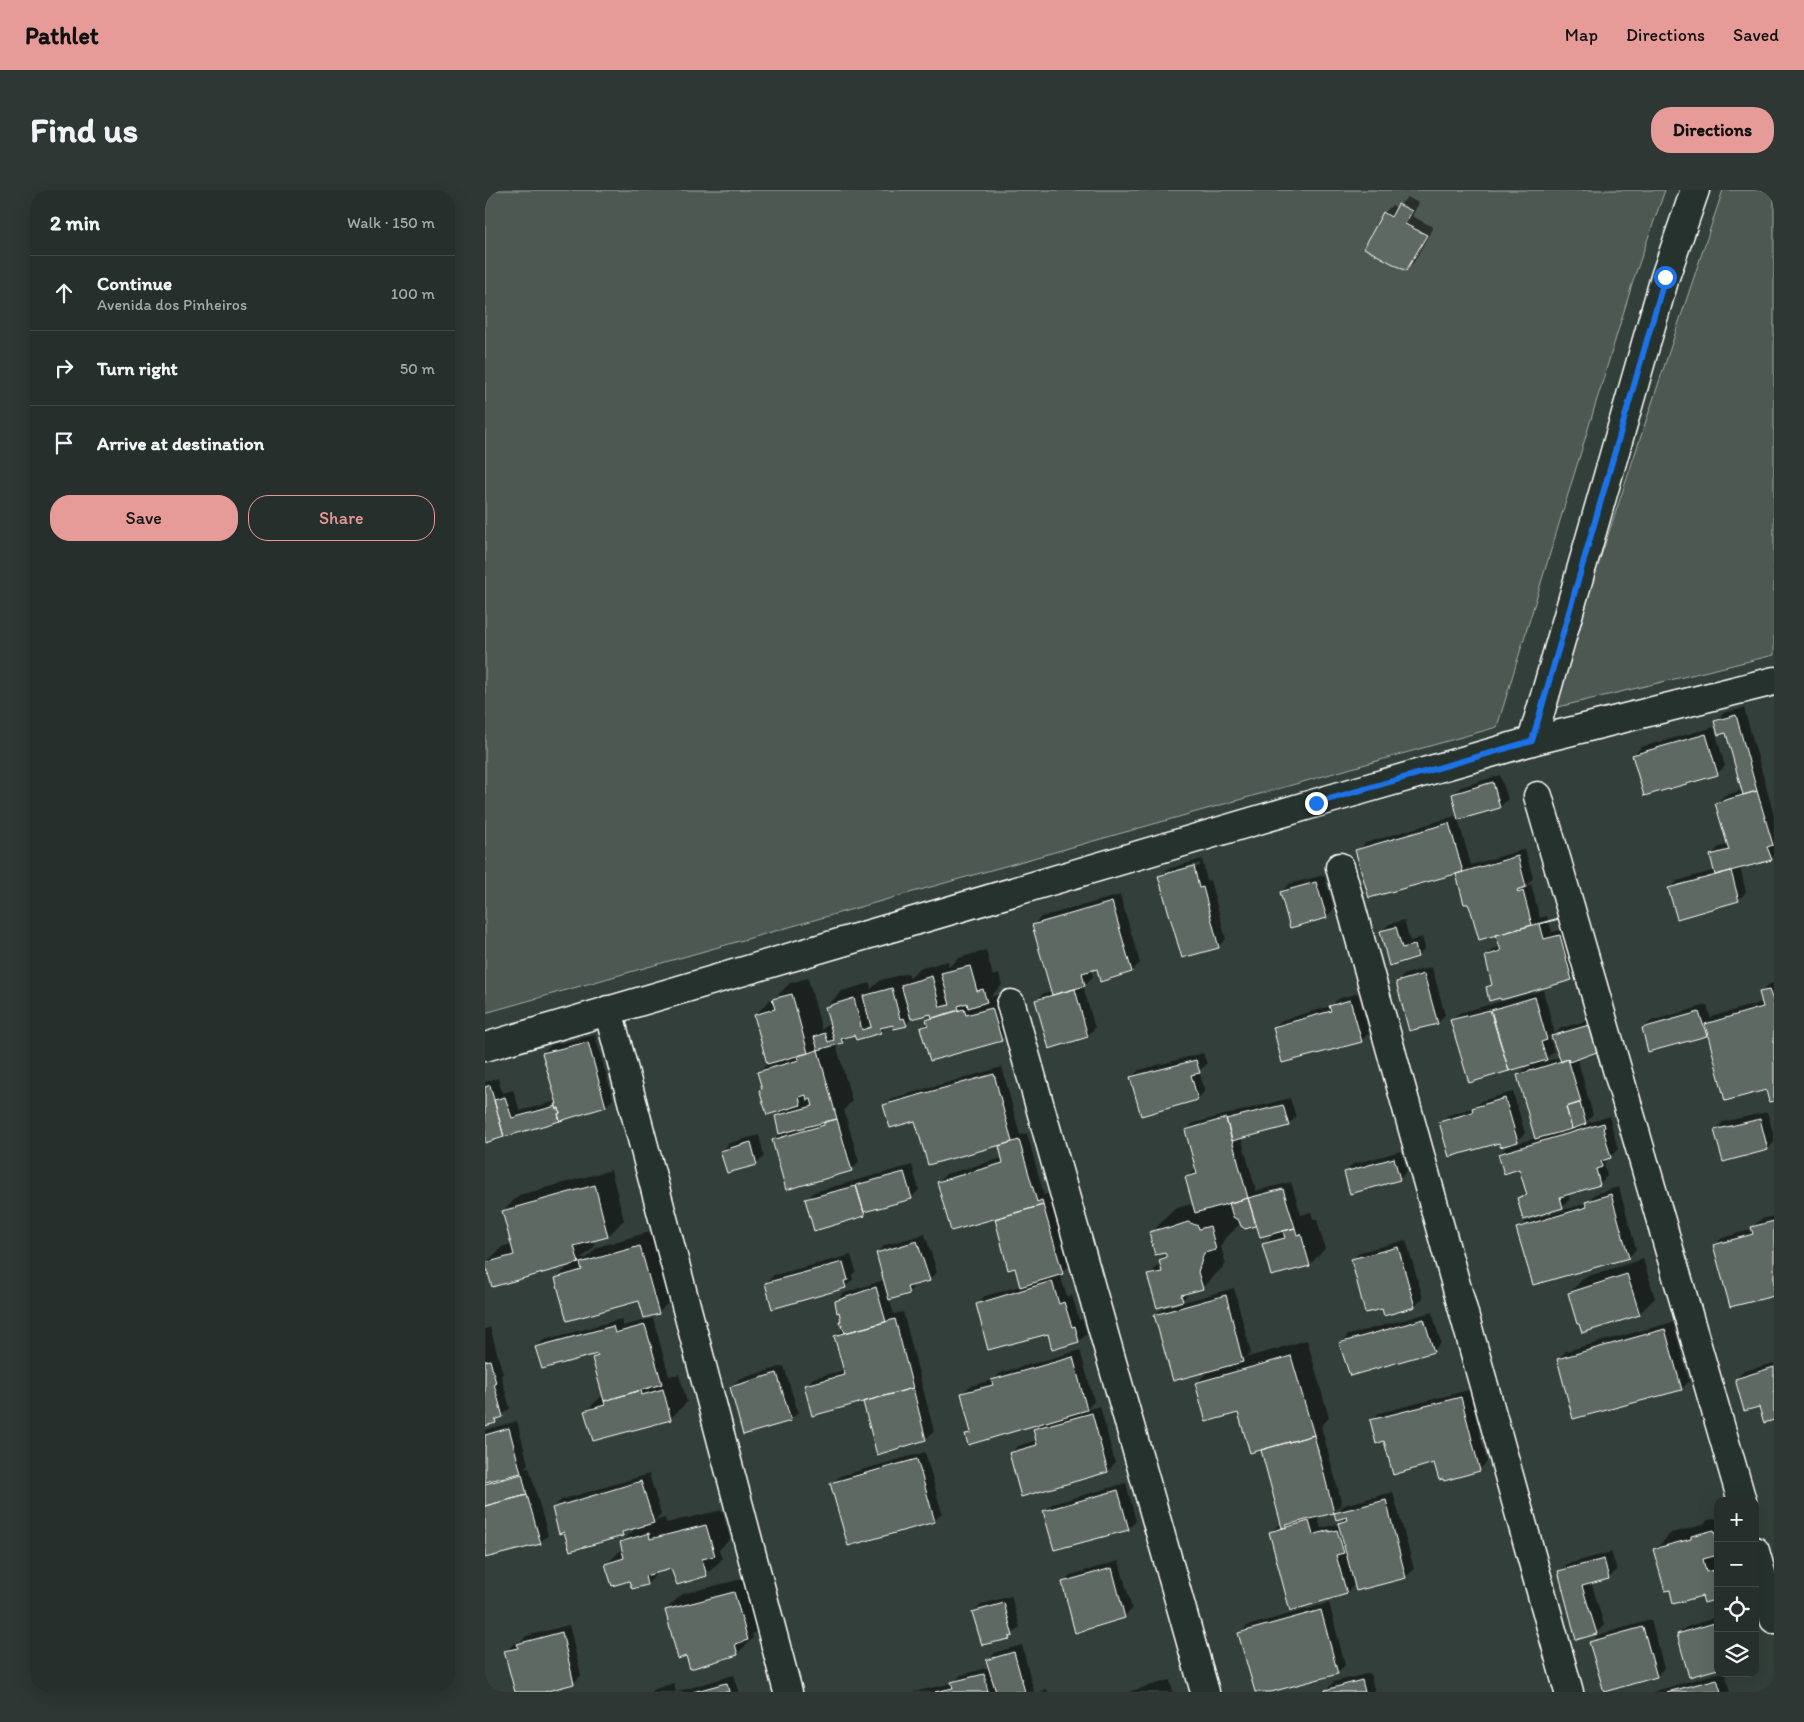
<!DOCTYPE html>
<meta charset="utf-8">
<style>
:root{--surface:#262f2c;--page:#2e3734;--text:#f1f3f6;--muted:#a4a9a9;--line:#424a48;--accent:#e69b98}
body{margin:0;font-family:Itim,sans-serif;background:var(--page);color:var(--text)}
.controls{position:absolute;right:15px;bottom:15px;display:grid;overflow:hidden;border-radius:10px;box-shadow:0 5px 20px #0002}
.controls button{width:45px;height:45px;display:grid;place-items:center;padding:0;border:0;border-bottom:1px solid var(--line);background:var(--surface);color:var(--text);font:25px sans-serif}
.stop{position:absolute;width:15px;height:15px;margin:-11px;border:4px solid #1a73e8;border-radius:50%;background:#fff}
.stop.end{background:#1a73e8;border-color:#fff;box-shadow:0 1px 5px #0008}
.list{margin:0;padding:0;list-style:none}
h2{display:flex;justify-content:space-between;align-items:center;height:65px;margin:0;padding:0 20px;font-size:21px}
h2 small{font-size:16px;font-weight:400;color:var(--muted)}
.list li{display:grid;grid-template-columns:32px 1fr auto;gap:15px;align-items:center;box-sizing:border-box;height:75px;padding:0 20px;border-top:1px solid var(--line)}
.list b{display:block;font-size:19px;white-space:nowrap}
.list p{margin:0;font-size:16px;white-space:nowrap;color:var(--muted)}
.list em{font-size:16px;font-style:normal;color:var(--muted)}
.actions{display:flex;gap:10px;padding:15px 20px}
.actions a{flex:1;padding:11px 0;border:1px solid var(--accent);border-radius:20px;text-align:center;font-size:18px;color:var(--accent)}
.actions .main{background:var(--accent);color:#111}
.icon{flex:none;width:28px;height:28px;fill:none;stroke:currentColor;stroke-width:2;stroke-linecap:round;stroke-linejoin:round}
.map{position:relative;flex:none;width:1289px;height:1502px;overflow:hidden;border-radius:20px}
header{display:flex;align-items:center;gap:30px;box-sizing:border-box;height:70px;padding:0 25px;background:var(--accent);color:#111}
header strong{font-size:24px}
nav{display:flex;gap:28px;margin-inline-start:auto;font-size:18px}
.intro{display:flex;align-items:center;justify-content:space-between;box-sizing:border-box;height:120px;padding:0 30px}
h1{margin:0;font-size:35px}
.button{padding:12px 22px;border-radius:20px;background:var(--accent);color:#111;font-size:18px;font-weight:700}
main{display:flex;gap:30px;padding:0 30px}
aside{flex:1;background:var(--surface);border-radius:20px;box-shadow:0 5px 20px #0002}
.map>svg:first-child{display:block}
.green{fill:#4d5853;stroke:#a6aca9}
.shadow{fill:#0007;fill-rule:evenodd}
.building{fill:#5f6964;stroke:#fff}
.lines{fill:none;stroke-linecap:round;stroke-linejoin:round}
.minor-casing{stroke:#fff;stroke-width:31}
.minor{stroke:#26332d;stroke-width:28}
.route{stroke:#1a73e8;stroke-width:6}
</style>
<header>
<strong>Pathlet</strong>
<nav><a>Map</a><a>Directions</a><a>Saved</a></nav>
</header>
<div class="intro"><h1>Find us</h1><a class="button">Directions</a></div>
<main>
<aside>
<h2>2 min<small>Walk · 150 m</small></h2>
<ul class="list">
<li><svg class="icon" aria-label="ahead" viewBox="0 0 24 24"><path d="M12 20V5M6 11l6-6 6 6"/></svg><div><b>Continue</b><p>Avenida dos Pinheiros</p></div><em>100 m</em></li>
<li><svg class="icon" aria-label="right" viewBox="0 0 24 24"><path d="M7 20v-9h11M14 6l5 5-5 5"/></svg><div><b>Turn right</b></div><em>50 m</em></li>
<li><svg class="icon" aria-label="arrive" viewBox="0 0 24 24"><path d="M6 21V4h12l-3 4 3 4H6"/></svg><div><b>Arrive at destination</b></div></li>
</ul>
<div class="actions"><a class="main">Save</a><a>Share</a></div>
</aside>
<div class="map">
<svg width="1289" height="1502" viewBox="0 0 1289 1502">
<rect width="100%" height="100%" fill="#333f3a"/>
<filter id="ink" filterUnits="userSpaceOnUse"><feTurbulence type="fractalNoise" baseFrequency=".02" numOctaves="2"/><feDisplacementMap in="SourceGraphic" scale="10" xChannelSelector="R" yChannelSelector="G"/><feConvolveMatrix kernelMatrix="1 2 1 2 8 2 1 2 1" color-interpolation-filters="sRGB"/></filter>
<g filter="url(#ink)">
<path class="green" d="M0,0H1180L1150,85L1012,537L0,823Z
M1238,0H1289V465L1065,519Z"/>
<path class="shadow" d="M922,7L934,13L927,26L948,37L929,72L921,80L899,23L907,15L912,18Z
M1259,518L1289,625V666L1286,669L1255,677L1261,702L1253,710L1185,698L1192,691L1230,680L1226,665L1234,657L1243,655L1232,613L1240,605L1258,600L1242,541L1231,531L1238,523Z
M1229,537L1240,576L1232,584L1149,565L1156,557Z
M1015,585L1023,609L1015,617L973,629L986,675L1040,659L1048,688L1041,696L1046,694L1055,728L1062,726L1067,742L1083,738L1094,781L1087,789L1002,797L1008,792L1001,767L1009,759L1016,757L1011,744L983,712L980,713L971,682L872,661L880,653L974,625L968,604L976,597Z
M717,669L722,691L725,690L741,749L733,757L675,687L683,679ZM715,673V676L683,685V682Z
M839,685L849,719L841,727L796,702L804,694Z
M635,705L655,773L647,781L613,777L606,779L608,787L598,796L610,838L602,846L551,810L559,803L567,801L548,735L556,727Z
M919,730L925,751L937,747L940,758L933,766L905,774L896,742L904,734Z
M501,760L508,786L514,784L517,795L505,807L523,802L532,833L516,850L437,838L448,825L447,822L428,827L421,834L409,833L402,835L396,841L372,848L370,843L365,845L357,852L351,854L367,911L359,920L374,972L366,980L288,950L295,943L291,926L298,919L278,898L274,882L283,873L270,825L286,809L290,808L305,793L323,788L337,840L345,832L341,817L357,801L385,793L386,799L396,790L423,783L425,788L433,779L463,771L464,777L474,768ZM470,812L471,814L455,819L459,815Z
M947,777L960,825L953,833L912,792L920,784Z
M1289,793V910L1282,898L1223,843L1221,845L1158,839L1166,831L1222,815L1226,829L1229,826L1278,812L1276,803L1283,795Z
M1058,800L1070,844L1076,838L1112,828L1119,853L1111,861L1092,867L1108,925L1099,934L1126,926L1125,930L1133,959L1119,973L1122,986L1114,994L1083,1003L1085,1009L1077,1017L1034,1009L1042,1001L1035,978L1014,964L1022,956L1051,948L1033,885L1045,874L985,891L966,831L974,823ZM1067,844L1075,867L1058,872L1069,861L1064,846Z
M873,803L884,843L876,851L789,837L797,830L846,816L853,809Z
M110,845L128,909L120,917L0,951V892L13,888L17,903L28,900L35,921L72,911L58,863L66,855Z
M718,863L722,874L714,881L720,901L712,909L646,887L654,880Z
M517,877L535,945L542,943L559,1005L565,1003L585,1075L575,1084L582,1107L587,1105L594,1130L597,1129L602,1144L594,1151L563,1143L492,1114L500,1106L535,1096L531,1077L524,1079L511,1027L454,992L461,984L518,968L515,955L431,929L400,916L408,908Z
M1028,902L1040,943L1032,951H1015L956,933L963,925L990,917L996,911Z
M805,908L811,927L803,935L756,947L771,1001L806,992L816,1025L826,1022L828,1029H832L840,1059L824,1075L778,1055L791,1042L772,1034L762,1037L753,1028L754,1035L738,1051L736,1057L741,1074L717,1098L706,1101L697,1110L663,1086L676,1073L675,1070L684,1061L666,1043L689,1019L706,1014V1016L709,1015L701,987L712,979L701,940L709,933Z
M1282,922L1289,945V952L1283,959L1239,971L1230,940L1238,932Z
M274,945L279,966L272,974L237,961L244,953Z
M916,961L922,981L914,989L860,982L868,974Z
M427,975L434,1000L426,1008L385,1019L379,1025L321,1010L329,1002Z
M126,980L139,1030L123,1046L108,1050L110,1056L96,1069L102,1068L112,1057L171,1040L189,1107L173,1123L155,1110L72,1088L85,1074L1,1073L17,1057L27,1054L18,1021L34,1005Z
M1134,997L1151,1059L1144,1067L1049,1094L1033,1039L1041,1031L1102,1013L1110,1004Z
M1289,1026V1105L1229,1055L1237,1048L1268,1039V1037L1276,1029Z
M440,1044L452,1082L444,1090L431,1093L423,1103L404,1108L409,1124L418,1122L449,1241L441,1249L392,1264L378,1210L321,1196L328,1188L360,1180L351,1147L359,1138L351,1111L359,1103L399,1090L392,1063L400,1055Z
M921,1050L938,1108L930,1116L898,1117L867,1070L875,1062Z
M366,1065L371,1081L367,1085L368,1089L360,1097L281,1093L289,1085Z
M1158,1069L1170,1108L1154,1124L1084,1103L1100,1087Z
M749,1098L766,1163L760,1168L822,1150L844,1228L836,1236L857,1314L849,1322L832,1326L836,1338L852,1334V1335L862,1326L851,1323L859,1315L908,1302L929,1379L921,1387L872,1400L870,1394L862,1402L806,1419L786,1342L794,1335L797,1334L778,1260L781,1257L753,1222L711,1193L725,1180L670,1126L678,1118Z
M947,1122L956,1153L948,1161L856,1153L863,1145Z
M168,1128L184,1186L194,1184L202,1212L186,1228L109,1250L101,1221L119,1204L108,1168L116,1161L51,1157L59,1150L136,1129L138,1136Z
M1188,1132L1204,1191L1197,1199L1073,1169L1081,1161Z
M5,1137L18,1184L16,1186L25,1218L10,1232L0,1235V1139Z
M595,1160L609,1211L601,1220L615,1216L630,1273L623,1281L525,1264L533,1256L552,1250L549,1240L556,1233L481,1244L486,1240L477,1204L485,1196L508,1190L515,1183Z
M1289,1173V1229L1251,1189L1259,1181Z
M299,1176L313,1223L305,1230L246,1197L254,1189Z
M984,1200L1002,1272L994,1280L959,1288L950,1271L900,1250L886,1230L894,1223Z
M32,1231L43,1274L39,1278L44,1277L63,1345L55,1352L0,1367V1240Z
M440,1262L457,1323L449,1331L347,1294L355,1286Z
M164,1284L176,1324L169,1331L180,1328L181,1333L237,1320L245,1349L234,1360L237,1369L221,1385L187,1377L175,1380L162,1394L145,1389L122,1374L138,1358L137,1352L152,1337L143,1339L137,1345L80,1340L68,1318L76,1310Z
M641,1293L651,1331L643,1339L559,1321L567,1314Z
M1233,1328V1408L1185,1399L1170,1360L1186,1343L1218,1335L1223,1330Z
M1126,1362L1132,1380L1124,1388L1106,1392L1119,1435L1111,1443L1074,1382L1082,1374Z
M634,1371L647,1419L639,1427L578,1393L586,1385Z
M265,1387L278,1433L267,1445L268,1448L252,1464L202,1465L181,1420L197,1404Z
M526,1406L535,1437L524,1448L489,1422L497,1414Z
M844,1413L860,1475L852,1483L781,1502H771L755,1444L762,1436Z
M1233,1427V1478L1193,1444L1201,1437Z
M1166,1430L1179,1478L1172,1486L1106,1453L1113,1445Z
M84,1435L96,1485L89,1493L54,1502H32L21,1462L28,1454L36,1452L41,1446Z
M537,1455L549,1502H428L468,1493L476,1485L505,1477L503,1470L511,1462Z
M885,1483L890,1502H842L841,1500L849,1492Z
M1233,1483H1240L1245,1502H1167Z
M249,1485L254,1502H166L170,1499L189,1493L191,1502Z
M685,1490L688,1502H645L646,1501Z
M562,1499L563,1502H553Z"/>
<path class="building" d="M913,14L927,21L920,34L942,45L921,81L879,58L898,22L906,27Z
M1251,525L1272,601L1258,605L1241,543L1233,545L1229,531Z
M1221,544L1233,585L1159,606L1147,565Z
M1008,592L1015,618L973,630L967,604Z
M1272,601L1288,655L1282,657L1287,670L1230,685L1225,665L1244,660L1230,613Z
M964,633L978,682L884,708L870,660Z
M1033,666L1041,697L1032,700L1033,703L1038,701L1047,735L994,750L986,721L983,714H979L971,684Z
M709,676L714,698L718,697L734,758L697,768L673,686Z
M1246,681L1254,711L1192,729L1183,698Z
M831,692L842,728L805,738L795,702Z
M627,712L647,782L615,792L612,779L597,783L600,796L567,805L547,735Z
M1074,728V729L1055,734L1059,749L1075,745L1087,790L1016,810L1015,808L1004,811L1001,797L1007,795L1000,766L1016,761L1011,745Z
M911,737L917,758L930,755L933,767L904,776L895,741Z
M485,776L492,801L498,799L502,812L483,818L482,813L473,816L474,820L447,828L446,824L426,829L416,795L447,786L455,817L465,815L456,783Z
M939,784L953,834L924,841L911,792Z
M407,798L415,829L419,828L422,836L409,839L408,835L395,838L396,843L371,850L369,845L356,849L358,853L333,860L329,847L340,843L343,852L349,850L340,817L369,808L377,840L386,837L378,806Z
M590,799L603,847L564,859L550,810Z
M1284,800L1289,813V911L1284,912L1281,900L1240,911L1220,834L1278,817L1274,802Z
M307,804L323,863L282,874L269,825L290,819L287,809Z
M1050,807L1062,850L1056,852L1062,870L1024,881L1006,820Z
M865,810L877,852L797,873L788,837L846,821L844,816Z
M507,818L517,851L445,871L435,838L443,835L441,830L479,819L481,825Z
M1005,820L1024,881L984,893L965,830Z
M1214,822L1222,846L1163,862L1157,838Z
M1104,835L1112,862L1084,872L1083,869L1076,872L1066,846Z
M103,852L121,917L75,931L73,924L75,923L74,918L72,919L70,914H72L57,863Z
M333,860L352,929L294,944L290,926L328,916L326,909L322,910L321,905L314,907L316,915L282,925L274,900L277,899L272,882L314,870L313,866Z
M1083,869L1096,912L1081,917L1087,939L1050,949L1032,885Z
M711,870L715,883L706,885L713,910L656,926L645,887Z
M509,884L527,952L443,975L430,931L405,938L398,915Z
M5,895L19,947L0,953V897Z
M20,907L27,928L71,916L72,919L74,918L75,923L73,924L75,931L19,947L9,910Z
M1020,908L1033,952L1015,957L1014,953L964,967L954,932L988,922L987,918Z
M1095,913L1101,934L1087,939L1081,917Z
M798,915L804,936L747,951L741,929Z
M741,928L763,1008L710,1023L700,987L712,984L700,940Z
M352,929L367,981L301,1000L287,950L339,935V932Z
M1275,929L1283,960L1238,972L1229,940Z
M1119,933L1120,937L1118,938L1126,968L1116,971L1117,977L1111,979L1115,995L1075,1007L1078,1018L1038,1030L1032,1008L1042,1005L1034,979L1019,984L1013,964Z
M534,950L552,1012L557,1010L558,1015L466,1041L452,992L518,973L514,956Z
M266,952L272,975L242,983L235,961Z
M909,968L915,990L865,1004L859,982Z
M419,982L427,1009L379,1022L371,995Z
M110,995L123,1047L89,1056L94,1073L7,1097L0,1073L29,1065L17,1021Z
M371,996L380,1026L329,1041L320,1009Z
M798,999L810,1038L775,1047L763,1008Z
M1126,1004L1144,1068L1048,1095L1031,1038L1102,1017L1100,1012Z
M763,1008L771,1036L760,1039L756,1036L754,1031L748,1027L744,1013Z
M558,1015L578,1084L535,1097L530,1078L523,1080L510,1029Z
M1289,1031V1106L1245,1117L1228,1055L1268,1044L1266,1037Z
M703,1032L713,1036L714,1039L725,1036L731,1060L719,1063L713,1082L718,1099L696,1105L698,1111L672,1118L662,1085L677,1082L674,1070L682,1067L680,1063L670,1065L664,1042L682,1037V1039Z
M810,1038L812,1045L816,1044L825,1076L786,1086L777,1054L800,1048L798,1041Z
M432,1051L445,1091L422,1097L424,1104L404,1110L391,1063Z
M155,1056L174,1124L159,1128L154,1111L82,1131L70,1088L97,1080L95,1073Z
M913,1057L930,1117L899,1126L897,1119L880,1123L866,1069Z
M358,1072L363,1090L359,1091L361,1098L287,1119L280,1093Z
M1142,1084L1155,1125L1097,1143L1094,1134H1092L1083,1103Z
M567,1091L574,1114L579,1112L587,1137L590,1136L594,1152L567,1160L563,1144L503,1160L491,1114Z
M391,1097L401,1132L360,1143L358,1138L356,1137L357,1134L355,1135L354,1131H356L354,1122L352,1123L350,1111Z
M741,1105L758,1172L688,1191L669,1125Z
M410,1129L428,1198L327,1226L319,1195L360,1185L349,1146Z
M939,1129L949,1162L865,1186L854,1153Z
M160,1135L177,1194L119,1211L107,1168L113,1166L112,1164L57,1179L50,1157L128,1136L130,1143Z
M1180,1139L1197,1200L1088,1229L1072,1169Z
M806,1166L829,1245L765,1263L753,1223L721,1232L710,1193Z
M588,1167L602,1220L483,1255L480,1244L486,1243L476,1203L508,1195L506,1190Z
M5,1170L11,1193L9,1194L18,1227L10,1230L11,1233L0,1236V1171Z
M1289,1177V1230L1279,1233L1274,1217L1259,1221L1250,1189Z
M292,1183L306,1231L258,1245L245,1197Z
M428,1198L441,1250L392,1265L378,1212Z
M178,1199L186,1230L108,1251L99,1221L120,1215L119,1211L156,1200L157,1205Z
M976,1207L995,1281L959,1291L958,1289L954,1290L949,1273L908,1285L899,1251L891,1254L885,1230Z
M607,1223L623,1282L536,1307L524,1263L552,1255L548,1239Z
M24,1238L36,1283L0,1292V1245Z
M829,1245L849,1323L801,1335L802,1337L797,1338L776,1260Z
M432,1269L450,1332L363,1356L345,1293Z
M37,1284L42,1305L0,1316V1294Z
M156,1291L169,1333L137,1342L138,1346L85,1361L79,1342L74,1344L67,1318Z
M633,1300L644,1340L569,1360L558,1321Z
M42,1305L56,1354L0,1368V1316Z
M901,1310L921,1388L871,1401L853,1333L863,1330L862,1327L851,1330L849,1323Z
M824,1331L828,1345L844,1340V1342L852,1340L859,1363L851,1365L862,1404L805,1421L784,1342Z
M221,1335L230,1366L217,1369L222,1386L192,1395L186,1379L160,1386L162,1395L147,1399L144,1391L127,1396L120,1374L139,1368L135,1352L164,1343L165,1349Z
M1229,1340L1233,1354V1365L1218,1369L1221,1382L1233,1379V1409L1219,1413L1217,1406L1188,1414L1185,1400L1180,1401L1168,1359L1206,1349V1346Z
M1119,1369L1124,1389L1097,1396L1112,1444L1091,1450L1073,1381Z
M627,1378L640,1428L590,1443L577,1392Z
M249,1402L263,1450L250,1454L253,1465L205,1479L201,1466L193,1469L180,1420Z
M519,1413L528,1446L524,1447L525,1449L497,1455L487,1422Z
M836,1420L853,1484L786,1502H770L753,1443Z
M1233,1432V1479L1204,1487L1192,1444Z
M1158,1437L1172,1487L1119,1502L1104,1452Z
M77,1442L89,1494L59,1502H30L19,1461L33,1458L32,1454Z
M529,1462L540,1502H511L501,1470Z
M499,1484L503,1502H450L468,1498L466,1492Z
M1232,1489L1236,1502H1182Z
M877,1490L880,1502H840V1500Z
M242,1493L244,1502H208L237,1494Z"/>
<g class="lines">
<defs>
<path id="minor" d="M1047,551L1180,87L1210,0
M1053,606L1257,1311
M855,677L1084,1502
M526,814L720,1502
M123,820L303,1502
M0,857L831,613L1047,551L1289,491
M1270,1361L1289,1429"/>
</defs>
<use href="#minor" class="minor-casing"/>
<use href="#minor" class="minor"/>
</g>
</g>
<g class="lines" filter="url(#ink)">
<path class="route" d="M831,613L1047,551L1180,87"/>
</g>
</svg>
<div class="controls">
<button>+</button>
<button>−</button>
<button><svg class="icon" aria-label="locate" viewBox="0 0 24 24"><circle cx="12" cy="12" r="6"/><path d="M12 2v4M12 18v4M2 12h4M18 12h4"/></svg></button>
<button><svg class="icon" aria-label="layers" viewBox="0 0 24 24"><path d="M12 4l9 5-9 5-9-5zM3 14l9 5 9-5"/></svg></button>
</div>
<div class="stop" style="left:1180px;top:87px"></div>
<div class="stop end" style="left:831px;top:613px"></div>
</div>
</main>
